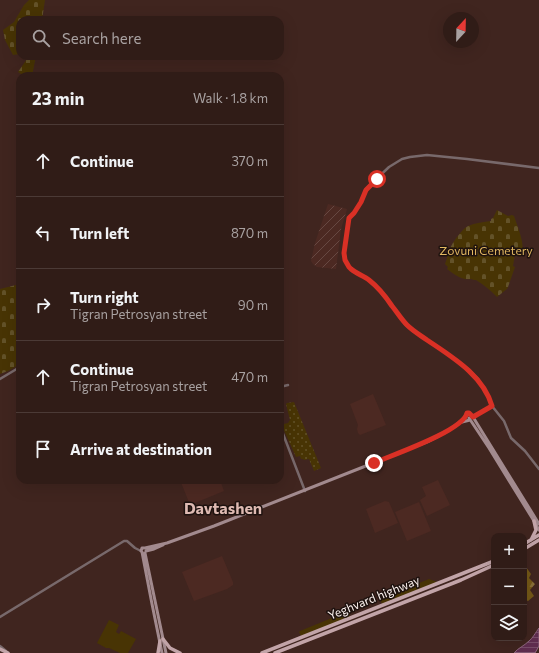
<!DOCTYPE html>
<meta charset="utf-8">
<style>
:root{--surface:#301c17;--page:#382520;--text:#f1f3f6;--muted:#a8a1a1;--line:#4b3a36}
body{margin:0;font-family:Commissioner,sans-serif;background:var(--page);color:var(--text)}
.controls{position:absolute;right:12px;bottom:12px;display:grid;overflow:hidden;border-radius:8px;box-shadow:0 4px 16px #0002}
.controls button{width:36px;height:36px;display:grid;place-items:center;padding:0;border:0;border-bottom:1px solid var(--line);background:var(--surface);color:var(--text);font:20px sans-serif}
.compass{position:absolute;left:443px;top:12px;width:36px;height:36px;border-radius:50%;background:var(--surface);box-shadow:0 4px 16px #0002;rotate:22deg}
.stop{position:absolute;width:12px;height:12px;margin:-9px;border:3px solid #d93025;border-radius:50%;background:#fff}
.stop.end{background:#d93025;border-color:#fff;box-shadow:0 1px 4px #0008}
.list{margin:0;padding:0;list-style:none}
h2{display:flex;justify-content:space-between;align-items:center;height:52px;margin:0;padding:0 16px;font-size:17px}
h2 small{font-size:13px;font-weight:400;color:var(--muted)}
.list li{display:grid;grid-template-columns:26px 1fr auto;gap:12px;align-items:center;box-sizing:border-box;height:72px;padding:0 16px;border-top:1px solid var(--line)}
.list b{display:block;font-size:15px;white-space:nowrap}
.list p{margin:0;font-size:13px;white-space:nowrap;color:var(--muted)}
.list em{font-size:13px;font-style:normal;color:var(--muted)}
.icon{flex:none;width:22px;height:22px;fill:none;stroke:currentColor;stroke-width:2;stroke-linecap:round;stroke-linejoin:round}
.map{position:relative;flex:none;width:539px;height:653px;overflow:hidden}
.search{position:absolute;background:var(--surface);box-shadow:0 4px 16px #0002;left:16px;top:16px;width:268px;height:44px;display:flex;align-items:center;gap:10px;box-sizing:border-box;padding:0 14px;border-radius:12px;color:var(--muted);font-size:15px}
.panel{position:absolute;background:var(--surface);box-shadow:0 4px 16px #0002;left:16px;top:72px;width:268px;height:412px;border-radius:12px}
.map>svg:first-child{display:block}
.built{fill:#4c2922}
.industrial{fill:url(#industrial-furrows)}
.green{fill:#483404}
.forest{fill:url(#forest-firs)}
.cemetery{fill:url(#cemetery-stones)}
.park{fill:url(#park-dots)}
.water{fill:url(#water-rules);stroke:#8f687f}
.lines{fill:none;stroke-linecap:round;stroke-linejoin:round}
.tertiary{stroke:#78696b;stroke-width:2.5}
.secondary{stroke:#a28a8e;stroke-width:3}
.primary{stroke:#c2a4a8;stroke-width:3.5}
.route{stroke:#d93025;stroke-width:5}
.labels{text-anchor:middle;stroke-width:3;stroke-linejoin:round;paint-order:stroke}
.park-label{font-size:12px;fill:#e3b861;stroke:#1e120f}
.street-label{font-size:12px;fill:#fdf2ef;stroke:#1e120f}
.district-label{font-size:16px;font-weight:bold;fill:#debab2;stroke:#1e120f}
</style>
<div class="map">
<svg width="539" height="653" viewBox="0 0 539 653">
<defs>
<pattern id="industrial-furrows" width="10" height="10" patternUnits="userSpaceOnUse"><rect width="10" height="10" fill="#4c2922"/><path d="M-1 1l2-2M0 10L10 0M9 11l2-2" fill="none" stroke="#674842"/></pattern>
<pattern id="forest-firs" width="22" height="20" patternUnits="userSpaceOnUse"><rect width="22" height="20" fill="#745817"/><path d="M5 1l3.5 6h-7zM16 11l3.5 6h-7z" fill="#897039"/></pattern>
<pattern id="cemetery-stones" width="16" height="16" patternUnits="userSpaceOnUse"><rect width="16" height="16" fill="#483404"/><path d="M2 7V4a2 2 0 0 1 4 0v3zM10 15v-3a2 2 0 0 1 4 0v3z" fill="#635229"/></pattern>
<pattern id="park-dots" width="8" height="8" patternUnits="userSpaceOnUse"><rect width="8" height="8" fill="#483404"/><path d="M2 2h.1M6 6h.1" fill="none" stroke="#635229" stroke-width="1.8" stroke-linecap="round"/></pattern>
<pattern id="water-rules" width="6" height="5" patternUnits="userSpaceOnUse"><rect width="6" height="5" fill="#602d4f"/><path d="M0 2.5h6" fill="none" stroke="#784c69"/></pattern>
</defs>
<rect width="100%" height="100%" fill="#40251f"/>
<path class="built" d="M373,394L386,425L360,435L358,433L357,429L358,425L350,404Z
M180,480H220L224,491L190,505Z
M438,480L450,505L427,516L420,500L426,496L422,487Z
M385,501L389,502L398,523L375,533L366,509Z
M419,502L431,531L407,541L395,512Z
M222,556L233,582V585L227,589L194,601L182,572Z"/>
<path class="industrial" d="M328,204L347,209L341,229L336,269L317,267L313,264L311,261L315,243Z"/>
<path class="green" d="M429,579L437,582L382,604L380,599Z
M349,611L350,616V617L301,636L299,632L300,631Z
M109,620L119,625L116,632L119,634L121,631L136,639L128,653H120L109,648H106L97,643Z"/>
<path class="forest" d="M526,567L531,574L529,578L535,584L530,590L534,596L528,601L524,599V568Z"/>
<path class="cemetery" d="M29,0H45L42,20H20V54L13,55L5,40L3,30L14,22L24,5Z
M29,56H36L32,76H24L18,72Z
M497,210L508,216L512,215L514,216C516,222 525,244 522,250C521,251 518,252 516,253C514,256 514,262 513,266L515,267L508,287L507,289L497,297C490,290 484,285 476,280H474L471,279C462,281 454,274 447,269L448,267L445,264L447,258V253L451,252L450,249C452,243 462,229 468,226C475,223 484,222 491,221V219L493,218Z
M20,284V364L8,371L0,374V289Z"/>
<path class="park" d="M294,402L321,468L314,471L309,459L304,460L303,459H301L300,456L296,457L282,426L284,424L288,423L290,420L286,404L287,403Z"/>
<path class="water" d="M539,628V646L535,653H514C518,648 524,646 529,641C532,639 536,632 539,628Z"/>
<g class="lines">
<path class="tertiary" d="M539,168L467,159L427,155L410,157L402,159L389,167L366,189L361,202L354,213L349,218L344,253L345,260L349,267L355,272L368,280L371,282L384,296L406,325L413,331L449,355L469,370L478,379L484,389L492,406L504,421L511,438L525,451L539,469
M0,379L20,367
M280,387L288,385
M473,417L492,406
M280,426L305,491
M0,617L124,541H127L135,548L141,551
M0,646L6,651"/>
<path class="secondary" d="M469,418L489,448L534,521L539,530
M462,422L470,420
M146,551L154,549L163,545
M145,553L166,653
M162,653L152,604L142,552L141,551L142,548H145L167,543L214,526L429,441C439,436 464,423 467,413H469L473,417L539,524"/>
<path class="primary" d="M531,540L536,530L534,521
M524,544L539,535
M524,549L539,540
M163,639L170,648L180,653
M0,649L8,653
M158,653L160,641
M262,653L494,561
M275,653L461,580L494,565"/>
</g>
<g class="lines">
<path class="route" d="M374,463C392,455 463,431 467,413H469L473,417L492,406C483,375 452,357 427,340C420,335 413,331 407,325C401,319 397,312 392,306C386,297 378,287 369,280C364,276 357,274 351,269L349,267L345,260L344,253L349,218L354,213L361,202L366,190L377,179"/>
</g>
<g class="labels">
<g class="park-label">
<text x="486" y="255">Zovuni Cemetery</text>
</g>
<g class="street-label">
<text transform="translate(374 598) rotate(-22)" y="4">Yeghvard highway</text>
</g>
<g class="district-label">
<text x="223" y="514">Davtashen</text>
</g>
</g>
</svg>
<div class="controls">
<button>+</button>
<button>−</button>
<button><svg class="icon" aria-label="layers" viewBox="0 0 24 24"><path d="M12 4l9 5-9 5-9-5zM3 14l9 5 9-5"/></svg></button>
</div>
<svg class="compass" viewBox="-18 -18 36 36"><path d="M0-13l5 13h-10z" fill="#e53935"/><path d="M0 13l5-13h-10z" fill="#a8a1a1"/></svg>
<div class="stop" style="left:377px;top:179px"></div>
<div class="stop end" style="left:374px;top:463px"></div>
<div class="search"><svg class="icon" aria-label="search" viewBox="0 0 24 24"><circle cx="10" cy="10" r="6"/><path d="M15 15l6 6"/></svg>Search here</div>
<section class="panel">
<h2>23 min<small>Walk · 1.8 km</small></h2>
<ul class="list">
<li><svg class="icon" aria-label="ahead" viewBox="0 0 24 24"><path d="M12 20V5M6 11l6-6 6 6"/></svg><div><b>Continue</b></div><em>370 m</em></li>
<li><svg class="icon" aria-label="left" viewBox="0 0 24 24"><path d="M17 20v-9H6M10 6l-5 5 5 5"/></svg><div><b>Turn left</b></div><em>870 m</em></li>
<li><svg class="icon" aria-label="right" viewBox="0 0 24 24"><path d="M7 20v-9h11M14 6l5 5-5 5"/></svg><div><b>Turn right</b><p>Tigran Petrosyan street</p></div><em>90 m</em></li>
<li><svg class="icon" aria-label="ahead" viewBox="0 0 24 24"><path d="M12 20V5M6 11l6-6 6 6"/></svg><div><b>Continue</b><p>Tigran Petrosyan street</p></div><em>470 m</em></li>
<li><svg class="icon" aria-label="arrive" viewBox="0 0 24 24"><path d="M6 21V4h12l-3 4 3 4H6"/></svg><div><b>Arrive at destination</b></div></li>
</ul>
</section>
</div>
